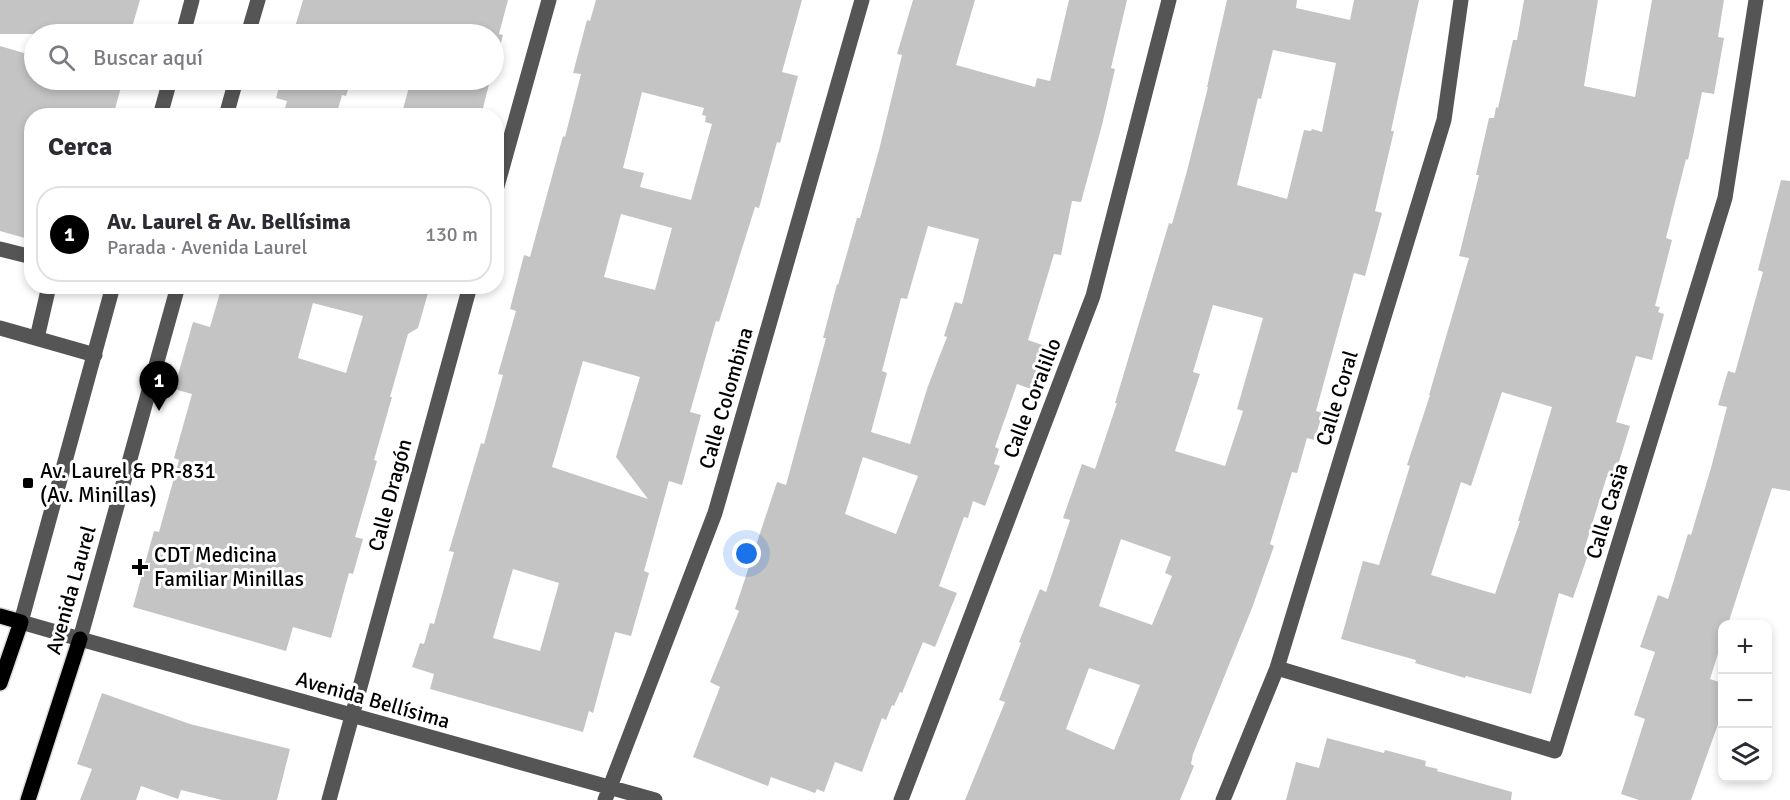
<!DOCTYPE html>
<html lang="es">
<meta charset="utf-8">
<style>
:root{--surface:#fff;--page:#f7f7f7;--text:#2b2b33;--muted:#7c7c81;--line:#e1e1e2;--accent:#000}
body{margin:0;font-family:Signika,sans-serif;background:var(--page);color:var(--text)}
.controls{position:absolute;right:18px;bottom:18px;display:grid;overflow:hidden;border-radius:12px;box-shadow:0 3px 9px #0003}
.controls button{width:54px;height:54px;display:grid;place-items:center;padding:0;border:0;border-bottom:2px solid var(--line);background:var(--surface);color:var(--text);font:30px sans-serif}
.you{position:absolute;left:747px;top:554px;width:21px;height:21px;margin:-15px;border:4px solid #fff;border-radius:50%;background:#1a73e8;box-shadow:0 0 0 9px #1a73e833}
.badge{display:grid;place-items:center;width:39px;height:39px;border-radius:50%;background:var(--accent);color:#fff;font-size:20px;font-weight:700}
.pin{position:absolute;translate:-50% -50px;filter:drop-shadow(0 2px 3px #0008)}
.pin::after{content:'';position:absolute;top:32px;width:21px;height:18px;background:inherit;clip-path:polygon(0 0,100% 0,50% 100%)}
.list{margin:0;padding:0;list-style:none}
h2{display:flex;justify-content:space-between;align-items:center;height:78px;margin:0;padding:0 24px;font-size:26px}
h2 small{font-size:20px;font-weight:400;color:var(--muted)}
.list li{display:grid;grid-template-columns:39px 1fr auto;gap:18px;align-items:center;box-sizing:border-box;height:96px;margin:0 12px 12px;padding:0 12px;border:2px solid var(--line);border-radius:24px}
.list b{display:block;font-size:22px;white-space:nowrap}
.list p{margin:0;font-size:20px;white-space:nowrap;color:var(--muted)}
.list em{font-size:20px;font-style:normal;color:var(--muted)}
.icon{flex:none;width:33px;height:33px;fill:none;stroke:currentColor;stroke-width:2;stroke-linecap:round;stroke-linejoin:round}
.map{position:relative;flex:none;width:1790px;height:800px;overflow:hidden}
.search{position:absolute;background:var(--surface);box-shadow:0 3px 9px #0003;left:24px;top:24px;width:480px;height:66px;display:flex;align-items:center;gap:15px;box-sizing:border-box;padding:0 21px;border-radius:33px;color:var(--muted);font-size:22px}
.panel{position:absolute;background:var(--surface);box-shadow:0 3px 9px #0003;left:24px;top:108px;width:480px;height:186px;border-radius:24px}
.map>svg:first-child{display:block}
.building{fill:#c4c4c4;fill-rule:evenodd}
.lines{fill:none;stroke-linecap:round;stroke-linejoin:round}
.major-casing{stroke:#dbdbdb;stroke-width:18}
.minor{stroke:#555;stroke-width:15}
.major{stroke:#000;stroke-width:15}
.poi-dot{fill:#000;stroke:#fff;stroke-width:2}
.labels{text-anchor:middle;stroke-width:6;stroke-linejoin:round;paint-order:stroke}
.street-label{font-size:21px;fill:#000;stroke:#fff}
.poi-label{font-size:21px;fill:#000;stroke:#fff;text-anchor:start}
</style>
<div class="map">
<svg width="1790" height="800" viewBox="0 0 1790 800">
<rect width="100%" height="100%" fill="#fff"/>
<path class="building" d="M0,0H140L130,34H0Z
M303,0H508L499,34L503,35L494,68V34H293Z
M596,0H802L782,72L798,76L780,143L777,142L759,208L755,207L719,322L716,321L690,412L701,415L682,485L669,481L644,571L649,573L631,636L615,632L593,713L589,711L583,732L430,689L434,674L412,667L420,643L424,644L430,623L434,624L454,552L449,551L481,443L484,444L503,375L498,374L516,311L510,309L524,255L530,257L563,136L565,137L581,74L573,73L587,20L590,21ZM642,92L704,108L702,115L706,116L705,122L712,124L691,200L640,187L644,173L623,168ZM621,214L672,228L655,290L604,277ZM583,361L640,377L616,457L648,499L552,467ZM513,569L559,583L540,651L493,638Z
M913,0H975L956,65L1035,87L1037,78L1050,81L1069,0H1127L1111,68L1115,69L1102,125L1081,202L1072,201L1061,255L1054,254L1028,340L1045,346L1031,389L1017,384L995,447L999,449L994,464L1000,466L985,506L973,501L968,518L964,517L939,586L957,593L935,647L923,642L902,693L900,692L894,706L892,705L886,720L882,718L862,772L835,762L824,792L817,789L815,793L771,777L768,786L693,757L720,687L710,682L739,611L735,609L777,482L786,485L826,338H823L837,284L838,285L857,218H860L879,150L902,55L897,54ZM928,226L979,239L962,304L955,302L944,336L947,337L928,386L910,444L871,432L887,373L882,371L901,298L907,299ZM863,457L918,476L896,534L845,514Z
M1227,0H1297L1296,8L1350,20L1354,0H1419L1391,131H1394L1375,211L1382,213L1365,276L1354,273L1316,411L1323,413L1314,440L1307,438L1297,473L1292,472L1270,544L1274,546L1252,608L1193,754L1191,764L1194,766L1180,800H965L1005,702L999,700L1021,643L1019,642L1040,589L1046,592L1070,520L1063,518L1082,464L1095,469L1117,403H1115L1169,223L1172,224L1187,171L1208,87H1207ZM1273,50L1336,63L1322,132L1312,129L1311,131L1304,130L1287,199L1237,185L1258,98L1261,99ZM1213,305L1263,318L1237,409L1243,411L1225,466L1175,451L1200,374L1193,372ZM1121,539L1171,557L1165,573L1172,576L1152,625L1099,606ZM1089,668L1140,685L1114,750L1066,729Z
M1524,0H1598L1584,86L1635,97L1652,0H1724L1718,37L1724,38L1714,94L1702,92L1688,160L1686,159L1666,238L1672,240L1655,306L1660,307L1658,312L1664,314L1652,360L1636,356L1616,422L1630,426L1614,478L1607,476L1585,547L1590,549L1573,598L1559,593L1531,694L1466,676L1465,678L1415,663L1416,660L1341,639L1363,561L1379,565L1410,466L1407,465L1430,395H1429L1469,258L1459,256L1479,175H1476L1489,118H1494L1496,107L1498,108L1513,40H1517ZM1502,392L1552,407L1518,521H1520L1495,594L1431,575L1461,482L1471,486Z
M0,46L34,56V80H123L113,116H32V240L0,231Z
M281,80H351L346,96L342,95L336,116H283L287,101L276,98Z
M411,80H490L481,116H401Z
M1781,180L1790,181V491L1772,488L1728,624H1722V641L1710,679L1722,683V713L1691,800H1639L1621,794L1645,719L1634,715L1655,652L1640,647L1658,595L1668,599L1688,534L1691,535L1711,468L1727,407L1718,405L1728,371L1735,373L1763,272L1758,270Z
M222,286H430L418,328L408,334L390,397H392L374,460L377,461L355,537L363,539L353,574L349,573L331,638L293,627L286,651L133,607L154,531L159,532L179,460L174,458L192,394L174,389L193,322L210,327ZM313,303L363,316L346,373L298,358Z
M102,693L190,724L290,749L277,800H222L181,790L178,799L141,786L136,800H80L92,769L77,764Z
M1327,738L1384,753L1385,750L1426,761L1425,766L1438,769L1437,771L1512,792L1511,800H1286L1296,762L1319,768Z"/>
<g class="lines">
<defs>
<path id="major" d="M0,616L21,622L0,683
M28,800L80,639"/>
</defs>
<use href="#major" class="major-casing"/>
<path class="minor" d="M183,34L192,0
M248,34L258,0
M160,116L170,80
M226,116L236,80
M496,190L549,0
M0,249L32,257
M113,286L21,622L80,639L655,800
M0,328L95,355
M37,338L49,286
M80,639L178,286
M1277,668L1555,751L1725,198L1756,0
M329,800L470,286
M605,800L715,513L862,0
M901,800L1093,296L1169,0
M1223,800L1277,668L1444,120L1461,0"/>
<use href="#major" class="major"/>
</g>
<g class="poi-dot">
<rect x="22" y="477" width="12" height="12" rx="3"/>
<path d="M137 558h6v6h6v6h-6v6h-6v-6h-6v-6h6z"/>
</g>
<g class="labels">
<g class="street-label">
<text transform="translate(726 398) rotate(-74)" y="7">Calle Colombina</text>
<text transform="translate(1032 398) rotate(-69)" y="7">Calle Coralillo</text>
<text transform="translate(1337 398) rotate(-73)" y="7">Calle Coral</text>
<text transform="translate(390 495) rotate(-75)" y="7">Calle Dragón</text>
<text transform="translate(1607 511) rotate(-73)" y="7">Calle Casia</text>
<text transform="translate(71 590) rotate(-74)" y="7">Avenida Laurel</text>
<text transform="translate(373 700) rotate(16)" y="7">Avenida Bellísima</text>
</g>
<g class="poi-label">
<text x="40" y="478">Av. Laurel &amp; PR-831<tspan x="40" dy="24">(Av. Minillas)</tspan></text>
<text x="154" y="562">CDT Medicina<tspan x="154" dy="24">Familiar Minillas</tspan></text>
</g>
</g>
</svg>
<div class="controls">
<button>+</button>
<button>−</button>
<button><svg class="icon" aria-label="layers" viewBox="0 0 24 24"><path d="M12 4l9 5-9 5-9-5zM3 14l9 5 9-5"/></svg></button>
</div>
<div class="you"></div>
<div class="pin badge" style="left:159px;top:411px">1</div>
<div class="search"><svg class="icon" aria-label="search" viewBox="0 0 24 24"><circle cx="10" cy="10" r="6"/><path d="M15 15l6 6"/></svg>Buscar aquí</div>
<section class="panel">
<h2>Cerca<small></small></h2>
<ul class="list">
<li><span class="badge">1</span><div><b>Av. Laurel &amp; Av. Bellísima</b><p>Parada · Avenida Laurel</p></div><em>130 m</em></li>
</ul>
</section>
</div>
